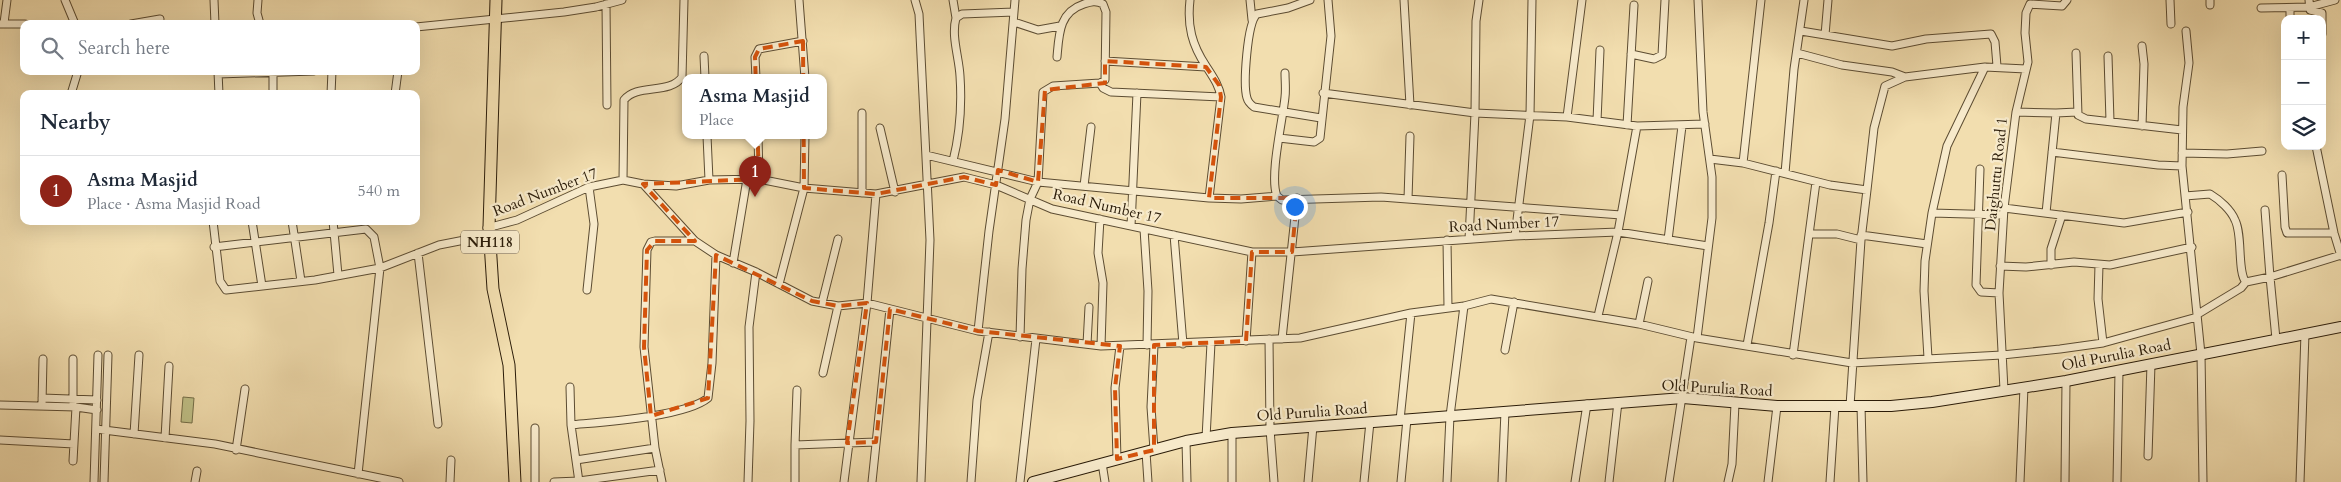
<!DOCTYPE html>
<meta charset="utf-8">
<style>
:root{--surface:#fff;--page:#f2f2f3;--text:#1f2937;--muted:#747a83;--line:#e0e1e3;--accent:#8f2418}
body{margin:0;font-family:Cardo,serif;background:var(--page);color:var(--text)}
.controls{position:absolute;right:15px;top:15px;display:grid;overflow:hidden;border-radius:10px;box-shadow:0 5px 20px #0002}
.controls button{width:45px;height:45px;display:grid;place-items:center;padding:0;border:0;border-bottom:1px solid var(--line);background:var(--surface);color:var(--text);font:25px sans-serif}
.you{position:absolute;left:1294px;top:206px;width:18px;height:18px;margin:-12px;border:4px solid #fff;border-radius:50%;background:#1a73e8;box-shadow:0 0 0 8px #1a73e833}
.badge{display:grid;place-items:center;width:32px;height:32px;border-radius:50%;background:var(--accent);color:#fff;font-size:16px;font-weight:700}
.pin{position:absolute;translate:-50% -41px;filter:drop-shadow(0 1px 2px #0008)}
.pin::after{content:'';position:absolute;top:26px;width:18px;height:15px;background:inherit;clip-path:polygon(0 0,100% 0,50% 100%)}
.popup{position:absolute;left:682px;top:74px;width:145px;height:65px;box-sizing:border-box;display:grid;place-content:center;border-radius:10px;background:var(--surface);filter:drop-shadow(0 1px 4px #0005);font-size:16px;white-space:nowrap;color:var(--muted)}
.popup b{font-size:19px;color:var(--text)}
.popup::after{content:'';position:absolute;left:50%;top:100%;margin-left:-10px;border:10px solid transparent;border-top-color:var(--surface)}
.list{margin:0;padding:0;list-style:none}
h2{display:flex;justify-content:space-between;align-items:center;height:65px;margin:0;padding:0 20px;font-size:21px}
h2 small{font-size:16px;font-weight:400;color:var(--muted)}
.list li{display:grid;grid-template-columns:32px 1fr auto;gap:15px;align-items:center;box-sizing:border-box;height:70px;padding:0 20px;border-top:1px solid var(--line)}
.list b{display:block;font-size:19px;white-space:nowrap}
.list p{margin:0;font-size:16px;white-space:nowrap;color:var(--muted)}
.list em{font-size:16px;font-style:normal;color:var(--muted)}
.icon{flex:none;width:28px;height:28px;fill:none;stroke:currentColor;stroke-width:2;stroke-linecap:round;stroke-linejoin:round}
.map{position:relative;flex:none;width:2341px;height:482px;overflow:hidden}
.search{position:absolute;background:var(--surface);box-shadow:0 5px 20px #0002;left:20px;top:20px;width:400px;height:55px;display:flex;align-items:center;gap:12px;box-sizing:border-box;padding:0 18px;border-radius:10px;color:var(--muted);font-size:19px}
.panel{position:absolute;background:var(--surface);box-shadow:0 5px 20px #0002;left:20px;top:90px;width:400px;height:135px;border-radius:10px}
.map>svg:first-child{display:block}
.green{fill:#bfc087;stroke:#746e48}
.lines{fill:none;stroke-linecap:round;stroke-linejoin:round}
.minor-casing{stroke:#5c4c32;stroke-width:9}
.secondary-casing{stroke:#2a1b08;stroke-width:12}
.trunk-casing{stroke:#2a1b08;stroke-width:13}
.minor{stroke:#f7eacb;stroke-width:7}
.secondary{stroke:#f7eacb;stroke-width:10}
.trunk{stroke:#f2deaf;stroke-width:11}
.marked{fill:none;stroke:#d5530c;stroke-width:4;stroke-dasharray:10 6;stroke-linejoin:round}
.labels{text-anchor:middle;stroke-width:4.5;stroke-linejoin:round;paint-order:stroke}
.shield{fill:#f7eacb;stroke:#685942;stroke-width:1}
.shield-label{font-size:14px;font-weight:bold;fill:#2a1b08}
.street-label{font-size:15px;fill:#2a1b08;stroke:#f7eacb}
</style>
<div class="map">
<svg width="2341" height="482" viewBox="0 0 2341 482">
<rect width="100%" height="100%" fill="#f2deaf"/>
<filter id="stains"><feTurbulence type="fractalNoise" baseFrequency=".004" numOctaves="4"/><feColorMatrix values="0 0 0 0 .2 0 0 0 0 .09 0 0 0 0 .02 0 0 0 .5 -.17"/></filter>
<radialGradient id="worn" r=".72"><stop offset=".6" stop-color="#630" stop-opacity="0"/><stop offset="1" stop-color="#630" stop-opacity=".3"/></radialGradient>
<path class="green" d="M183,397L194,398L192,423L181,422Z"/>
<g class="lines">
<defs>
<path id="minor" d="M65,0L75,24
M214,0L215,24
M258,0L257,13L260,24
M799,0L805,78
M915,0L919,14L930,240L921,482
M953,0L956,18
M1190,0C1187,26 1192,45 1206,66C1213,77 1219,85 1221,97L1209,198
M1250,0L1252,20
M1310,0L1288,8L1257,14C1247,23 1243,85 1247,98C1248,102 1250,104 1254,107L1321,118
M1404,0L1410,105
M1761,0L1743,163L1830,185L1867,190L1861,240L1850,406
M2170,0L2171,24
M2309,0L2310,10L2322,13V34
M606,4L607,105
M2210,5V0
M2261,8L2309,7L2335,0
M2290,19V8
M1014,22L1038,30L1060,26
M4,23L7,0
M0,24H25
M131,24L160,19
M416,27L564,12L596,7L622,0
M1801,31L1892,46L1926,39L1991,34L1995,42L1997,66
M2186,31L2189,63L2183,107L2182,166L2201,354L2203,482
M1825,35L1828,0
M2142,46L2144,64L2142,126
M1797,53L1842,65L1892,72L1905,77
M2076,53L2078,115L2086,119L2182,130
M1631,54L1654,59L1662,55L1665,0
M704,56L705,78
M2108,56L2110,121
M1105,61L1206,67
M218,72L219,94
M1285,73C1285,81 1286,89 1285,97C1283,119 1269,177 1277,196L1282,200L1381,197L1621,215
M218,74L314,71
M756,78L755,57L759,49L803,41
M1100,83L1103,88L1111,92L1221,97
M1323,93L1475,113L1567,117L1637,126L1705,124
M71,94L78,71
M273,94V73
M331,94L332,71
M395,94L398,71
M2016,112L2056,113L2046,213
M862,113V193
M2056,113L2077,112
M1567,117L1582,0
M1597,121L1600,50
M1627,125L1634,5
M880,128L895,192
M707,136L709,180
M758,136L759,179
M1279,138L1314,142L1320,138L1331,36L1328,0
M2316,146L2334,233L2341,256
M2052,152L2158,165L2182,166
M2182,153L2227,154L2262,151
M926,155L1038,182L1209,198L1241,199L1277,196
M1710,159L1743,163
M953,161C960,133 962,105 960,76C959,57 951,36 956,18L962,14L1014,12
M1980,169L1976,285L1981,292L1999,293
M1785,173L1794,69L1804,0
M2282,175L2285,227L2287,233H2334
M623,180L624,100C637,83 670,95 682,77L684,0
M643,184L695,241L716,255L756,272L812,301L838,306L867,303L978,331L1101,346L1300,338L1411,313L1464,306L1491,299L1639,324L1697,338L1852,363L2002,355L2060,349L2103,343L2197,317L2198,314L2241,288L2246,282
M1084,186L1091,127
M1867,190L1874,128L1885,86L1905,77L1985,67
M2185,196L2210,194C2220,200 2231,210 2235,220C2243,235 2237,273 2246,282L2270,277L2265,210
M1408,199L1410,136
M2004,208L2124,223L2188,212
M1932,213L2003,215
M1100,219L1098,253L1103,283L1101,346
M213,221L220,281L226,290L315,280L380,268L358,474
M252,221L262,286
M292,221L301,281
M333,221L338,275
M1131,226L1137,93
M487,228L517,220L589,187L623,180L643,184L676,186L709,180L759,179L804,188L876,194L964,177L996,185L1052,209L1252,252H1292L1515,236L1618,232L1708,246
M1144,229L1148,291L1147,345
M1809,234H1837L1861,240
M1174,235L1183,344
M1861,235L1927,244
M1515,236L1530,115L1532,0
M1469,239L1475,113L1476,21L1479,0
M1447,240L1448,308
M1668,240L1682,126
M214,247L366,229L374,237L380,268L439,245L485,236
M418,253L438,424
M733,263L747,179
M2051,265V249L2062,215
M2099,265L2098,299L2103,343
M2000,266L2026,267L2074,262L2110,265L2192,247
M779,284L804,188L805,136
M587,290L594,224L589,187
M822,303L838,239
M1598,316L1618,232L1637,126
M1639,324L1648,281
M978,331L989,231L1005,119L1015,0
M1020,337L1022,269L1026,220L1030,199L1038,182L1043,92L1053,86L1100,83L1105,80L1106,12L1103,4C1096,0 1090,2 1084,4C1059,12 1059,34 1057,57
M1697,338L1712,218V177L1703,112L1698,0
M1269,339L1270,429L1274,482
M1282,339L1297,198
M2276,339L2270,277L2341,255
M1246,341L1252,252
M1087,344L1089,307
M1154,345L1151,407L1154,450
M1747,345L1769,223L1776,171
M1505,350L1514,302
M1793,355L1816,182
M1928,358L1924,291L1925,261L1932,213L1947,146L1985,67L2026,69
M73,359V402
M823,373L838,306
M570,387L571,425L579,482
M2004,390L1999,293L2004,208L2016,112L2028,62L2025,33L2026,13L2030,4L2062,6L2067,0
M42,398L97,400
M42,403L43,359
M0,405L76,407
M1861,406L1863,482
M1400,420L1411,313
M571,425C602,422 685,417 708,398L712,363L716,255
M535,428V482
M96,429L215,444L399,482
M134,434L139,355
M165,438L169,366
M1206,438L1211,343
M0,440L74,444
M1186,441L1187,482
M795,445L797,390
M236,450L245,389
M1146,452L1148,482
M2148,456L2151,364
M1117,459L1115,388L1120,346
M576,460L655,448
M73,461L76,407L97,410
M1102,463L1105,482
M94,482L98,355
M104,482L108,355
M195,482L197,471
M450,482L451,460
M554,482L579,481L660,470
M662,482L655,448L644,347L647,250L651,242L655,241H695
M748,482L750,421L749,327L756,272
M795,482V445L876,442
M844,482L867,303L876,194
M872,482L890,309
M971,482L977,400L989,332
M1020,482L1036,339
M1232,482V433
M1308,482L1313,426
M1364,482L1370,422
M1401,482L1407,419
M1447,482L1450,416L1464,306
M1502,482L1505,411
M1575,482L1587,404
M1609,482L1618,402
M1669,482L1691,337
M1728,482L1732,464L1735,404
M1768,482L1777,406
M1830,482L1835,406
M2020,482L2024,387
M2065,482L2066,381
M2117,482L2119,371
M2300,482L2305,333"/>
<path id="secondary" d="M1033,482L1186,441L1232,433L1683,398L1777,406H1891L1932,402L2066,381L2341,327"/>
<path id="trunk" d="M496,0L489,227L493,289L509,365L515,482"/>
</defs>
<use href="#minor" class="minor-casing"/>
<use href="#secondary" class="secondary-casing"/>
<use href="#trunk" class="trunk-casing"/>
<use href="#minor" class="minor"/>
<use href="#secondary" class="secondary"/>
<use href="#trunk" class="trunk"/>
</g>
<path class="marked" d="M803,41L804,188L876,194L964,177L996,185L998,170L1038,182L1045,90L1105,83V61L1206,67L1219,85L1221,97L1209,198H1297L1292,252H1252L1246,341L1154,345V450L1117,459L1115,388L1120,346L978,331L890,309L876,442L847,443L867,303L838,306L812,301L716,255L708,398L651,416L644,347L647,250L655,241H695L643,184L759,179L755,57L759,49Z"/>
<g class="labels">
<rect class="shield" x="461" y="230.5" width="58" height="23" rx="4"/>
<g class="shield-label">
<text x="490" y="247">NH118</text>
</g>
<g class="street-label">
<text transform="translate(1996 174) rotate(-84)" y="5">Daighuttu Road 1</text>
<text transform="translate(545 192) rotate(-21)" y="5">Road Number 17</text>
<text transform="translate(1107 206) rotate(13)" y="5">Road Number 17</text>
<text transform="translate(1504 224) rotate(-3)" y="5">Road Number 17</text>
<text transform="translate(2116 355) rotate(-11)" y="5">Old Purulia Road</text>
<text transform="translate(1717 388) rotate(3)" y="5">Old Purulia Road</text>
<text transform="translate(1312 412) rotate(-4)" y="5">Old Purulia Road</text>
</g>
</g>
<rect width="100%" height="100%" filter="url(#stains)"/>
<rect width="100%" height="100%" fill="url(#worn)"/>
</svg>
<div class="controls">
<button>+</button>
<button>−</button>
<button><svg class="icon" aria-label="layers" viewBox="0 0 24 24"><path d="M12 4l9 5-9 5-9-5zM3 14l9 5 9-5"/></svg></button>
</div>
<div class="you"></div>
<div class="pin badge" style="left:755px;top:197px">1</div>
<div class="popup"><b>Asma Masjid</b>Place</div>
<div class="search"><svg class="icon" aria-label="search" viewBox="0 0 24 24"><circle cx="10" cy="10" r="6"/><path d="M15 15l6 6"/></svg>Search here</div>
<section class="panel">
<h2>Nearby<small></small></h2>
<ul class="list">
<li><span class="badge">1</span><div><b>Asma Masjid</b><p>Place · Asma Masjid Road</p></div><em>540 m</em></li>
</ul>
</section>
</div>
